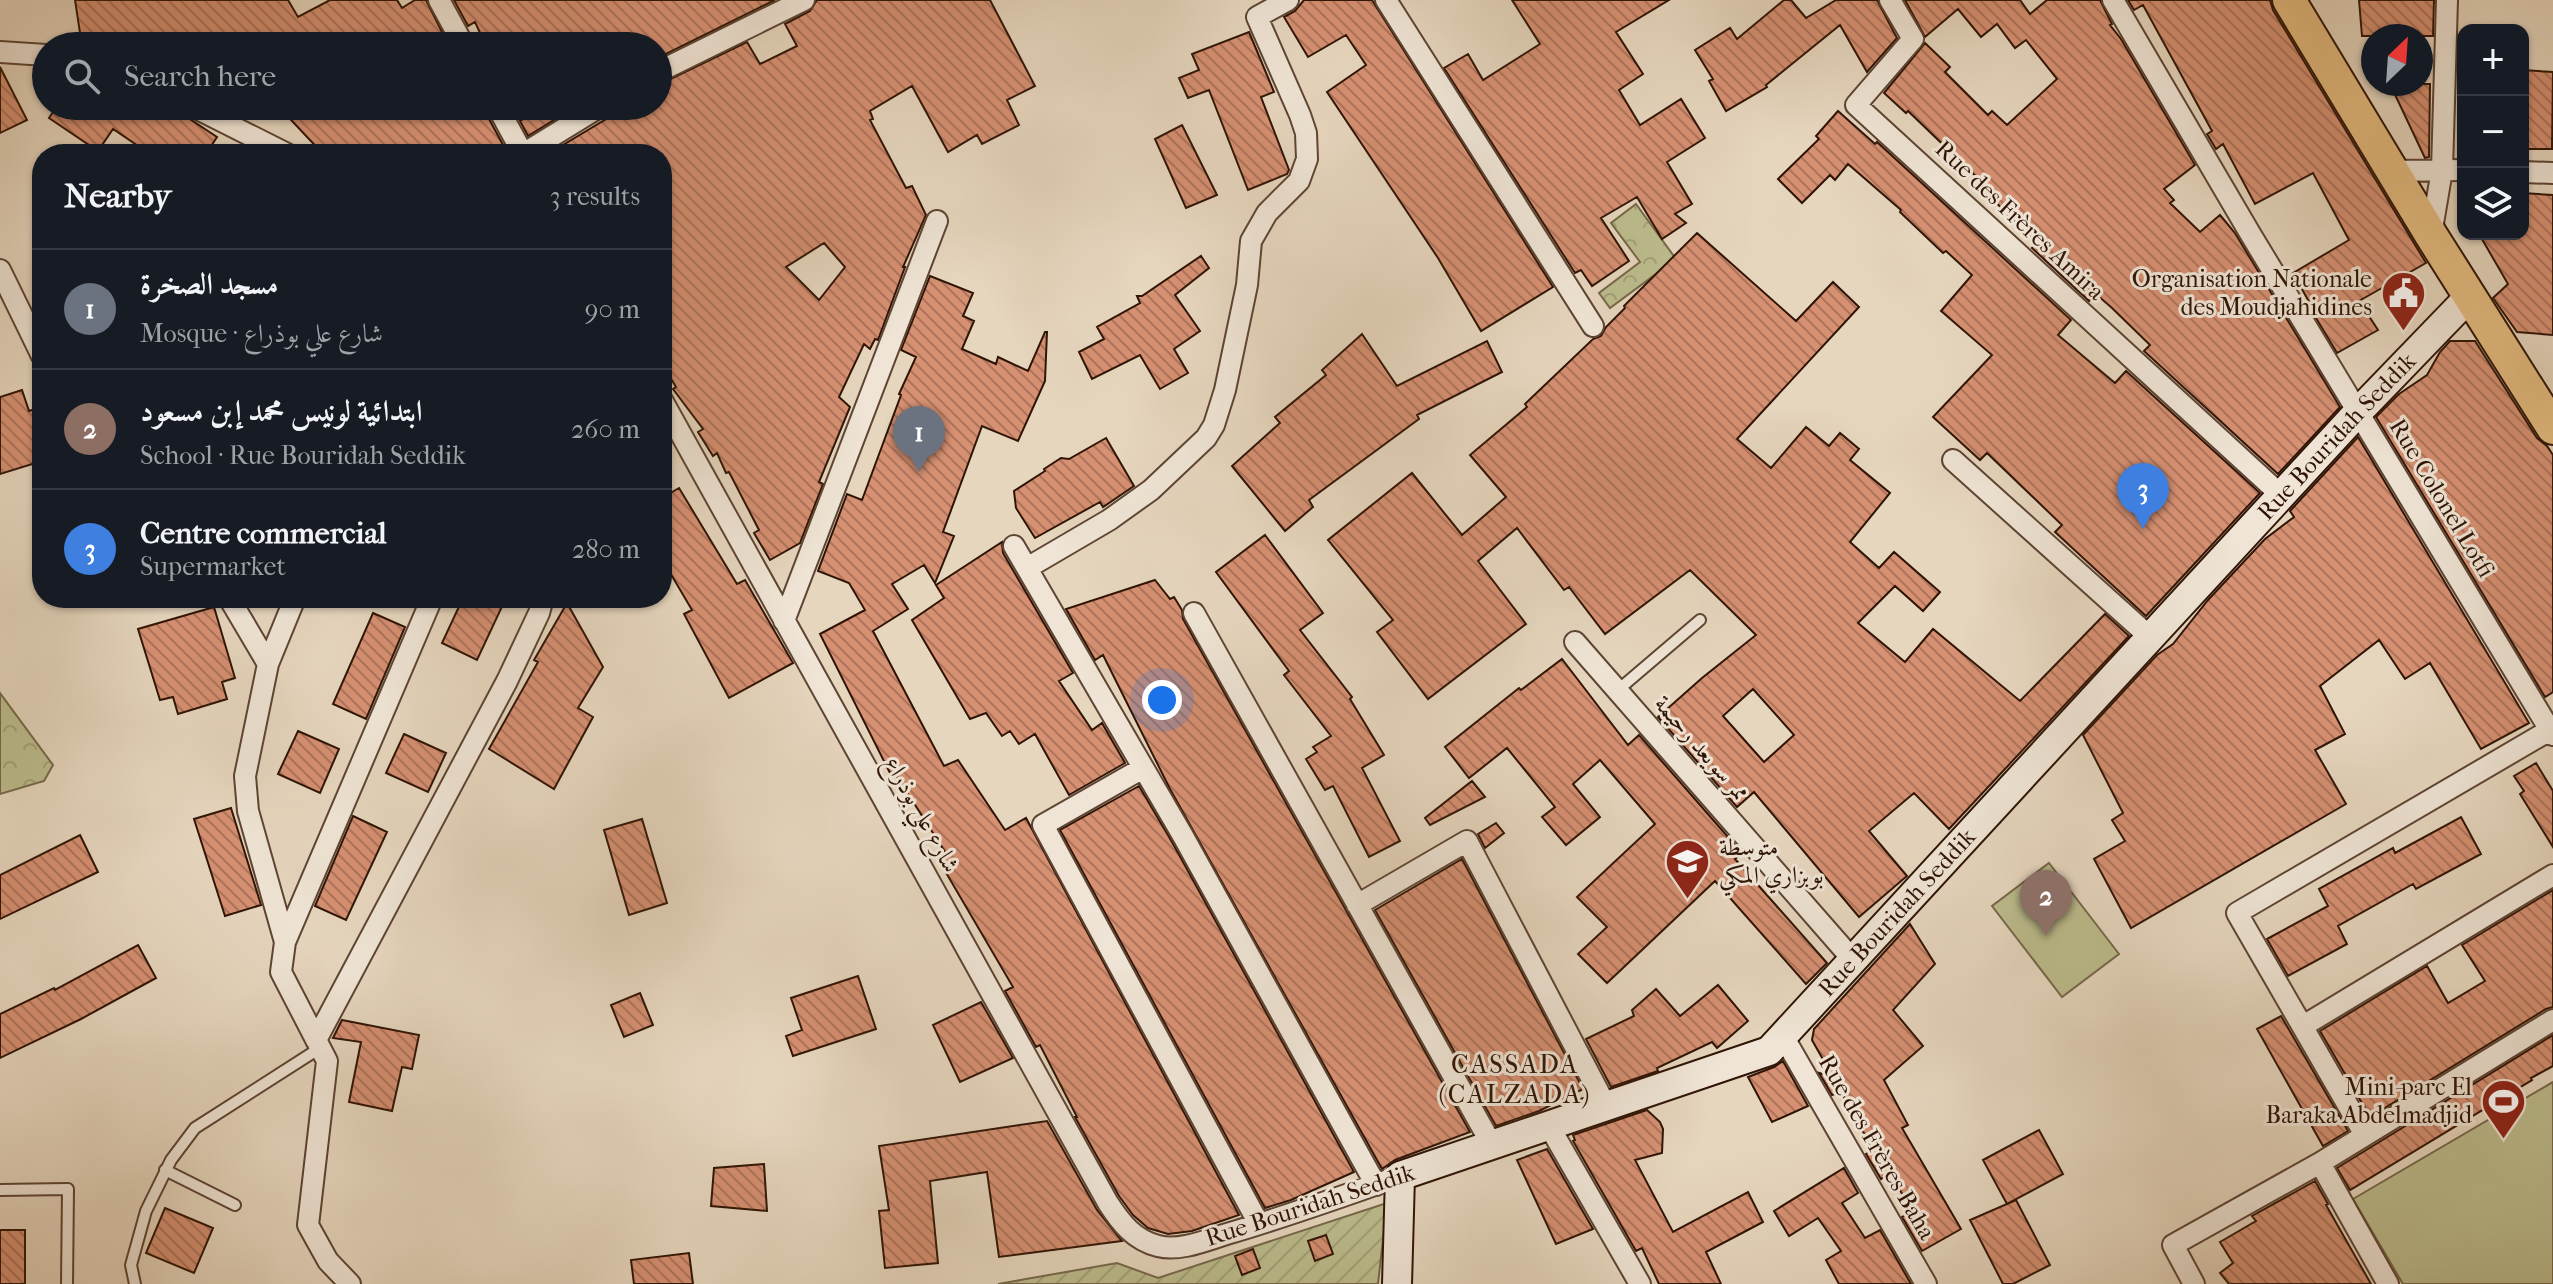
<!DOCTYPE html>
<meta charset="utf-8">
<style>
:root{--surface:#171b24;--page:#242831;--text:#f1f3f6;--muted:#9ea1a6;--line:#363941;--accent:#8c9099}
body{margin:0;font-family:"IM FELL French Canon",Amiri,serif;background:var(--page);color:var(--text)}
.controls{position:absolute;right:24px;top:24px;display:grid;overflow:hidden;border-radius:16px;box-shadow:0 2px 6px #0004}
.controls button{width:72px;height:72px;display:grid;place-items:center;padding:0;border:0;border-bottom:2px solid var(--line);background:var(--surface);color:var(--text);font:40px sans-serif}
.compass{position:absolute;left:2361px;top:24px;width:72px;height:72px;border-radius:50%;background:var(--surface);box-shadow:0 2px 6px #0004;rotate:25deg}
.you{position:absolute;left:1162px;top:700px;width:28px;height:28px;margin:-20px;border:6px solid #fff;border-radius:50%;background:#1a73e8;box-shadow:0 0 0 12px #1a73e833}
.badge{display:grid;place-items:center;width:52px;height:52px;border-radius:50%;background:var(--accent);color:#fff;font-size:26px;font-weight:700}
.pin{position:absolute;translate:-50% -66px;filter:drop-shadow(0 2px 4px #0008)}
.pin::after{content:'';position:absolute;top:42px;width:28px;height:24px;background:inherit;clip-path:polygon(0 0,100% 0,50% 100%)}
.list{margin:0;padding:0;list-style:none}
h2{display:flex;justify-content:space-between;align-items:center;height:104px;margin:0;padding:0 32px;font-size:34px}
h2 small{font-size:26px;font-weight:400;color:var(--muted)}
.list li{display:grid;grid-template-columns:52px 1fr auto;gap:24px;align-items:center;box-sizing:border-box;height:120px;padding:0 32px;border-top:2px solid var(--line)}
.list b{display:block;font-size:30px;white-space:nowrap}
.list p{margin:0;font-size:26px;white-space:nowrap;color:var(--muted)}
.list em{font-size:26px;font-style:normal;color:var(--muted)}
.icon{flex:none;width:44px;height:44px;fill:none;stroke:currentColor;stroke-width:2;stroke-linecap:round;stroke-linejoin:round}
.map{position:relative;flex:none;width:2553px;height:1284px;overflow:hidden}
.search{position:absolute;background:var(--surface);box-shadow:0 2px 6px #0004;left:32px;top:32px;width:640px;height:88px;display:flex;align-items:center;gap:20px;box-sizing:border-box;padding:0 28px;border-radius:44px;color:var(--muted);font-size:30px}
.panel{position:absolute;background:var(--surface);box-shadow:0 2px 6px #0004;left:32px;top:144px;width:640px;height:464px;border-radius:32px}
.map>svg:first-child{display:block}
.forest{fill:url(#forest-crowns);stroke:#766849;stroke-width:2}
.garden{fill:url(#garden-furrows);stroke:#766849;stroke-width:2}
.pitch{fill:#bcbc8d;stroke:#766849;stroke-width:2}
.building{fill:url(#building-back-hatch);stroke:#2f1405;stroke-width:2;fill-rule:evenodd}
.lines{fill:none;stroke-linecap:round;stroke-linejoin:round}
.lane-casing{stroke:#5d4433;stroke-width:14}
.street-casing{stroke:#5d4433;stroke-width:24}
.secondary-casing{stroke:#2f1405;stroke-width:32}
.primary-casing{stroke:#2f1405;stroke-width:36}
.lane{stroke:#efe4d5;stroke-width:10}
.street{stroke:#efe4d5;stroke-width:20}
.secondary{stroke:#efe4d5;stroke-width:28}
.primary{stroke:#e3bb7f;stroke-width:32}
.labels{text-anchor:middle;stroke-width:6;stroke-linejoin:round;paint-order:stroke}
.street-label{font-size:24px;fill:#2f1405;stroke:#efe4d5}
.poi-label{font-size:24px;fill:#2f1405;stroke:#efe4d5;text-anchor:end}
.neighbourhood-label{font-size:26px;letter-spacing:2px;fill:#2f1405;stroke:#efe4d5}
</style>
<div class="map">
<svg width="2553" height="1284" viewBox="0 0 2553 1284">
<defs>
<pattern id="forest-crowns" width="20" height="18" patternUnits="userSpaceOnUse" patternTransform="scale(2)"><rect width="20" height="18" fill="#bcbc8d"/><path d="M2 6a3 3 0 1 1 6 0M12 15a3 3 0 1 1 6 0" fill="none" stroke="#a2a178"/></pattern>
<pattern id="garden-furrows" width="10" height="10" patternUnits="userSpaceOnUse" patternTransform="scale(2)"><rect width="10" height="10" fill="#bcbc8d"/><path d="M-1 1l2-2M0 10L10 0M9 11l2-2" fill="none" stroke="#a2a178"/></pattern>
<pattern id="building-back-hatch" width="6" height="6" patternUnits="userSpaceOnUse" patternTransform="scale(2)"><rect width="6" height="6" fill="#d69072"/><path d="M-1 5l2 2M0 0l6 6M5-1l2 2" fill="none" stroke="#ae745c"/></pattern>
</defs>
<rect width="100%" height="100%" fill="#e6d6be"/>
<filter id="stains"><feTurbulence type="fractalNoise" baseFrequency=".0025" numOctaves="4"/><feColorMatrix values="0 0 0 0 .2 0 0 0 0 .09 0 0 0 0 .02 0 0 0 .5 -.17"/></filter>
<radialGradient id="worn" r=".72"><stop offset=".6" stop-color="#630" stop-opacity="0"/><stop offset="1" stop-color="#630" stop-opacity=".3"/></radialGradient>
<path class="forest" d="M1636,204L1676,259L1610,308L1599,293L1640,262L1611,223Z
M0,693L53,765L44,781L0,794Z"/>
<path class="garden" d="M1387,1203L1378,1284H998L1117,1263L1158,1278Z"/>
<path class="pitch" d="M2049,863L2119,954L2062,997L1992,906Z
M2553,1082V1284H2403L2353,1199Z"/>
<path class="building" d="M75,0H288L298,17L330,0H397L402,8L415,0H426L445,38L443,40L446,46H340L336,37L308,46H82Z
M454,0H775L658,58V46H486L475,22L468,26Z
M817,0H990L1035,86L1007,100L1019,125L982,144L977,135L948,152L912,86L870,111L873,119L870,120L906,188L912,186L926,215L903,267H905L878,340L875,339L870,349L864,344L839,397L850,407L819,482L823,484L800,543L770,560L754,533L759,530L729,472L726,473L717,453L713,456L698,432L703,429L673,389L676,387L662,364V154H548L628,106H658V85L747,42L760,64L797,46L785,24L810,11ZM824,243L845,267L819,300L786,267Z
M1304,0H1372L1553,287L1481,331L1438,258L1327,92L1366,65L1346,35L1308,57L1284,17L1295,11Z
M1512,0H1669L1616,32L1643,74L1619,90L1640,125L1681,99L1705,138L1667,162L1692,204L1675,214L1686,223L1662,239L1637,197L1601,218L1629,261L1592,286L1581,270L1575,273L1444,68L1468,54L1483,80L1540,44Z
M1784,0H1791L1806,18L1836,0H1877L1897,38L1867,72L1840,25L1766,85L1767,87L1726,111L1709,81L1713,79L1695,50L1730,28L1737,39Z
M1905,0H2020L2030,14L2047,0H2100L2112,24L2110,25L2121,39L2195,165L2164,189L2174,200L2170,203L2200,232L2220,215L2235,233L2340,407L2278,474L2144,351L2150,345L2112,308L2096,294L2089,301L2032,248L2036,244L1983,189L1986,186L1908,111L1906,113L1884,93L1925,43L1950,67L1945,72L1988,115L1992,111L2007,125L2057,79L2026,40L2015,48L1997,24L1981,37L1958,9L1925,37Z
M2128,0H2270L2273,10L2426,263L2359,301L2378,330L2337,353L2310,308L2312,307L2293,273L2349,240L2313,173L2255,204L2223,144L2216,149L2207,134L2212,131L2143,5L2134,10Z
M2359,0H2434L2433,36H2362Z
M1249,32L1274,92L1261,97L1289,170L1287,174L1248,190L1209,90L1188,98L1179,78L1199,70L1192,54Z
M0,67L27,120L0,133Z
M2523,70L2553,72L2552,149H2523Z
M2390,84H2430L2429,157L2425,158Z
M57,106H170L217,137L206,154H150L113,129L98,151L49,118Z
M278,106H482L508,154H323Z
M546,106H568L570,110L528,136L520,121Z
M1838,111L1875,144L1877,142L2071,320L2058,335L2115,383L2126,371L2260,493L2146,616L2055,532L2062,525L1987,453L1980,460L1933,417L1992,355L1941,311L1972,275L1946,251L1943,253L1900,212L1901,210L1848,164L1835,180L1830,175L1802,203L1778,179L1819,139L1816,136Z
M1182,125L1217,195L1186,208L1155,139Z
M2523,193L2553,195V335L2517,332L2493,298L2508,284L2479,234H2523Z
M1697,233L1796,321L1833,282L1859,307L1737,439L1771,468L1806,427L1829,446L1840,433L1859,449L1850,460L1890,493L1850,542L1879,568L1894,552L1940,592L1923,611L1895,586L1858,623L1905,662L1933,629L2020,701L2105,614L2129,636L1949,829L1914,793L1869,831L1907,876L1859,917L1754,792L1737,807L1658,717L1702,678L1756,635L1690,570L1605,634L1569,587L1564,590L1517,528L1478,561L1526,624L1428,699L1377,632L1393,620L1328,540L1412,473L1462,535L1506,497L1470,455L1527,407L1525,404L1593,339L1601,336L1606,327L1625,308L1624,306ZM1753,689L1794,735L1764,762L1723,716Z
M1201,256L1209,268L1175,295L1200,331L1174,349L1188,373L1160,389L1140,355L1092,379L1079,352L1104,339L1097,327L1140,303L1137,296H1142Z
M930,276L973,293L963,316L974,321L962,349L996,364L998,357L1028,371L1045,332H1047L1045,381L1018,441L982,426L943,532L954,536L935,583L924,565L892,584L908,609L873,631L944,766L958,760L1005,830L1026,818L1239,1215L1192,1231L1168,1234L1148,1228L1133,1215L1119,1196L1075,1117H1077L1040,1045L1036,1047L1005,991L1013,987L938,859L947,855L896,775L892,777L820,634L865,610L849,583L818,571L847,494L862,500L901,395L899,394L916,357L901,350Z
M1362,334L1397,386L1487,341L1502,372L1417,415L1419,419L1309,500L1313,507L1285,531L1232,466L1280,423L1275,417L1326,375L1322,370Z
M2450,341H2475L2537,438L2547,446L2553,455V692L2545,697L2376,417L2399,394L2427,375L2440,352Z
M22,390L29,411L35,409L42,430V461L0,474V397Z
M2358,437L2529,723L2481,749L2430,663L2405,679L2379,640L2320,686L2345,734L2315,750L2346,804L2131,928L2094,859L2125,841L2112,820L2123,813L2083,735L2157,655L2173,644L2208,600L2265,539L2294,517L2290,511Z
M1106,438L1134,486L1103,507L1100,502L1035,538L1016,508L1014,491L1045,471L1044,469L1061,458L1069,459Z
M679,488L737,584L745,580L793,663L729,698L684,614L692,610L662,559V498Z
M1265,535L1323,613L1300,630L1352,697L1350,699L1384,755L1362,768L1400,841L1369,857L1333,786L1325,790L1306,759L1317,752L1313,747L1331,736L1284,675L1289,671L1216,572Z
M1002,542L1003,553L1073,673L1059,681L1092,730L1102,723L1125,763L1069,795L1035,734L1019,744L1010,731L1002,736L986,713L970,719L912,620L944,598L936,585Z
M1155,580L1170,599L1174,597L1182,610L1183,619L1470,1132L1395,1160L1382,1169L1170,789L1103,655L1095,660L1066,609Z
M463,598H506L477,660L442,643Z
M567,603L603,667L578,708L593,717L554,789L489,749L538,662L534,660Z
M214,607L235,678L222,682L227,699L178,714L173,697L160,700L138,629Z
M373,613L405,627L366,719L333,704Z
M1562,659L1628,745L1639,735L1742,853L1735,859L1827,963L1806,984L1715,881L1607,983L1578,954L1607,927L1577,897L1655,824L1600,760L1573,784L1600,817L1566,845L1542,817L1555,807L1507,748L1469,778L1445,747L1519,688L1521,690Z
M298,731L339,749L320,793L278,774Z
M404,734L446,753L428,792L386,773Z
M2536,763L2553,791V847L2520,794L2524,791L2514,776Z
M1472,781L1485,797L1430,825L1425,818Z
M1139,786L1172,842L1354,1172L1291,1200L1265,1208L1060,830Z
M231,808L261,905L225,916L194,819Z
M353,816L387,832L346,920L315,906Z
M2461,817L2481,854L2416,889L2413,884L2338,926L2347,944L2288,976L2267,939L2328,906L2319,889L2393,848L2395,853Z
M642,819L667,903L629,915L604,830Z
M1496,823L1504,833L1485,848L1478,834Z
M80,835L98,872L0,919V875Z
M1462,859L1583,1089L1539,1111L1496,1126L1375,910Z
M2553,890V1007L2546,1009L2370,1117L2320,1031L2427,966L2448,1003L2485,981L2462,945Z
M1910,924L1935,964L1893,1010L1923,1046L1884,1080L1908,1125L1902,1128L1961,1229L1922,1251L1902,1217L1912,1211L1890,1173L1881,1179L1866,1154L1873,1150L1841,1092L1832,1095L1819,1073L1833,1077L1812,1040L1814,1029Z
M138,945L156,978L81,1019L0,1058V1014L54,988L55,990Z
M858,976L876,1029L793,1056L786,1036L802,1030L791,998Z
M1718,985L1748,1021L1717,1048L1712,1042L1657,1068L1658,1071L1611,1087L1586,1039L1634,1016L1632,1010L1656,989L1680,1016Z
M640,993L653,1025L624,1037L611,1005Z
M981,1002L1013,1058L960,1082L933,1025Z
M2281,1016L2348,1131L2323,1146L2257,1029Z
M342,1020L419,1035L412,1069L402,1067L392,1111L349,1102L361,1042L333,1038Z
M2553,1035V1066L2531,1078L2532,1080L2350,1190L2337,1168Z
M1783,1061L1808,1106L1772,1122L1748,1077L1774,1067Z
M1647,1110L1660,1122L1663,1129L1662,1153L1635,1160L1673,1232L1748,1192L1763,1222L1706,1252L1721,1284H1659L1642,1248L1636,1251L1573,1141L1575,1140L1573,1135Z
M1047,1121L1097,1210L1122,1241L999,1257L987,1172L930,1181L938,1263L885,1268L879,1211L889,1210L879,1146Z
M2039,1130L2063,1174L2007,1204L1983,1160Z
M1547,1149L1593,1229L1556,1244L1517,1160Z
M764,1164L767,1211L711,1206L714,1168Z
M1844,1168L1858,1193L1842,1203L1865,1238L1880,1230L1911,1284H1839L1826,1260L1841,1251L1818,1218L1789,1236L1774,1211Z
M2315,1181L2328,1204L2326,1205L2371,1284H2229L2220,1273L2233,1263L2220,1242L2256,1221L2252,1216Z
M2016,1200L2050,1265L2013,1284H2003L1970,1220Z
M165,1208L213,1228L194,1273L146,1253Z
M0,1230H25V1284H0Z
M1326,1235L1333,1254L1315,1261L1308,1241Z
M1253,1249L1260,1268L1242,1275L1235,1256Z
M689,1253L693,1284H634L631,1260Z"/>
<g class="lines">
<defs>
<path id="lane" d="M1618,690L1700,620
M165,1170L235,1205
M0,1190L68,1189L67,1284
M135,1284L131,1265L146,1211L171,1160L195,1128L320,1048"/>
<path id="street" d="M439,0L464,46
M1386,0L1593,326
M1890,0L1913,39L1856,105L2282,496
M2113,0L2251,235L2553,735
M0,52L46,55
M658,72L804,0
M192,106L287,154
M497,106L523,154
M523,154L601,106
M2392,171L2463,170
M2523,172L2553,173
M2431,235L2442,170L2447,0
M0,270L42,356
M662,400L1108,1203C1121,1223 1134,1240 1158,1246C1181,1252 1209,1239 1230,1233C1287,1216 1344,1196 1400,1176
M1953,460L2151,638
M1014,546L1183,836L1376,1185
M1027,568L1109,520L1151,490L1206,438L1214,425L1225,390L1247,285L1251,241L1267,213L1299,181L1307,159L1306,133L1300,115L1257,17L1288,0
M229,598L268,664
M295,598L268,664L245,776L248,811L285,942L281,972L327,1061L308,1225L328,1261L350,1284
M1194,613L1492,1145
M784,621L937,221
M1575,642L1854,961
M1143,768L1043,825L1259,1224
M1357,905L1467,841L1606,1106
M285,942L432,598
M2303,1026L2553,875
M1783,1036L1926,1284
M316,1040L507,681L539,613L543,598
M1549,1126L1640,1284
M2365,1135L2237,913L2550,730
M2320,1163L2388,1284
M2194,1284L2173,1245L2320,1163L2553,1020"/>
<g id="secondary">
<path id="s1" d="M1397,1284L1400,1176L1769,1051L2359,411L2470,296"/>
</g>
<path id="primary" d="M2289,0L2431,235L2553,428"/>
</defs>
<use href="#lane" class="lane-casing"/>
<use href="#street" class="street-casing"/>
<use href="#secondary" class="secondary-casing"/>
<use href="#primary" class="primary-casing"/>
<use href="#lane" class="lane"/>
<use href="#street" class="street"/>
<use href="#secondary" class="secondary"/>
<use href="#primary" class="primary"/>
</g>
<defs>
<symbol id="civic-pin" viewBox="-11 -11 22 30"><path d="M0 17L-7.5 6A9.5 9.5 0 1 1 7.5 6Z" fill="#8f2418" stroke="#efe4d5"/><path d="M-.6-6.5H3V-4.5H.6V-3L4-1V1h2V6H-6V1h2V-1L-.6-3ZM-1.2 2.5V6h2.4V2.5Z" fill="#fff"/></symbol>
<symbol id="school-pin" viewBox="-11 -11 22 30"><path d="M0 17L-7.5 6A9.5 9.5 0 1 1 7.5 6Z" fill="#8f2418" stroke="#efe4d5"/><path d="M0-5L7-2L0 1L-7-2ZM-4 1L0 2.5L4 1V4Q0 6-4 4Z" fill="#fff"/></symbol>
<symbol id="stadium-pin" viewBox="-11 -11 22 30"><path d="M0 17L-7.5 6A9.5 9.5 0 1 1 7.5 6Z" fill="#8f2418" stroke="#efe4d5"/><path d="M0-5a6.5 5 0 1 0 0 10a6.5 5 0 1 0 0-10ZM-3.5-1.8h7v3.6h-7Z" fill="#fff"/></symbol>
</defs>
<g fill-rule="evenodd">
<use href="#civic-pin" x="2378" y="268" width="51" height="69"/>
<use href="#school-pin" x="1662" y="836" width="51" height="69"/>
<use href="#stadium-pin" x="2478" y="1076" width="51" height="69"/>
</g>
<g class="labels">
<g class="street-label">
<text transform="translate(2020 220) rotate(43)" y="8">Rue des Frères Amira</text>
<text dy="8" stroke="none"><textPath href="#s1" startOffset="1334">Rue Bouridah Seddik</textPath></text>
<text transform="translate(2442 498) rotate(59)" y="8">Rue Colonel Lotfi</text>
<text transform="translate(1702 748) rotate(49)" y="8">ممر سويعد رحيمة</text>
<text transform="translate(922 814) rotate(61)" y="8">شارع علي بوذراع</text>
<text dy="8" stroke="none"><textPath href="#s1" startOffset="686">Rue Bouridah Seddik</textPath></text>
<text transform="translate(1877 1147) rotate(60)" y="8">Rue des Frères Baha</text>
<text transform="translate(1310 1205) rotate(-18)" y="8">Rue Bouridah Seddik</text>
</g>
<g class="poi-label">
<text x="2372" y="287">Organisation Nationale<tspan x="2372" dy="28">des Moudjahidines</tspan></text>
<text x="1719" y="855" text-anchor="start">متوسطة<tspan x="1719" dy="28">بوبزاري المكي</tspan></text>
<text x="2472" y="1095">Mini-parc El<tspan x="2472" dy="28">Baraka Abdelmadjid</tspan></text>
</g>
<g class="neighbourhood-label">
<text x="1515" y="1073">CASSADA<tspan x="1515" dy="30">(CALZADA)</tspan></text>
</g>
</g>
<rect width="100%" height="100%" filter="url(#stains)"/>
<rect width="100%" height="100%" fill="url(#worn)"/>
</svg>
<div class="controls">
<button>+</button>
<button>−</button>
<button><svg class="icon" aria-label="layers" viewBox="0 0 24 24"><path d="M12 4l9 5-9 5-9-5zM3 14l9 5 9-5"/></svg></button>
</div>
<svg class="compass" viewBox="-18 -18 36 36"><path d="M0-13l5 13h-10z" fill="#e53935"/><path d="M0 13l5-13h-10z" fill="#9ea1a6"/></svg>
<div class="you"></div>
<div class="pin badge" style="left:919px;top:472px;background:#6b7280">1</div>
<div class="pin badge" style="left:2046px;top:936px;background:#8d6e63">2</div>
<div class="pin badge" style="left:2143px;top:529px;background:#3f7fe0">3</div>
<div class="search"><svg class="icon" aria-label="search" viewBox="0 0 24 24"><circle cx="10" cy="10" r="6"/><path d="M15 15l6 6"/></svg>Search here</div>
<section class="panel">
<h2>Nearby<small>3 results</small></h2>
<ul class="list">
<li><span class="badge" style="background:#6b7280">1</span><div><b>مسجد الصخرة</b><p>Mosque · شارع علي بوذراع</p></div><em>90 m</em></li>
<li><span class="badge" style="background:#8d6e63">2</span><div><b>ابتدائية لونيس محمد إبن مسعود</b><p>School · Rue Bouridah Seddik</p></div><em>260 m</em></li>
<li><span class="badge" style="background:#3f7fe0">3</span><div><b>Centre commercial</b><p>Supermarket</p></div><em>280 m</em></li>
</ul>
</section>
</div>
